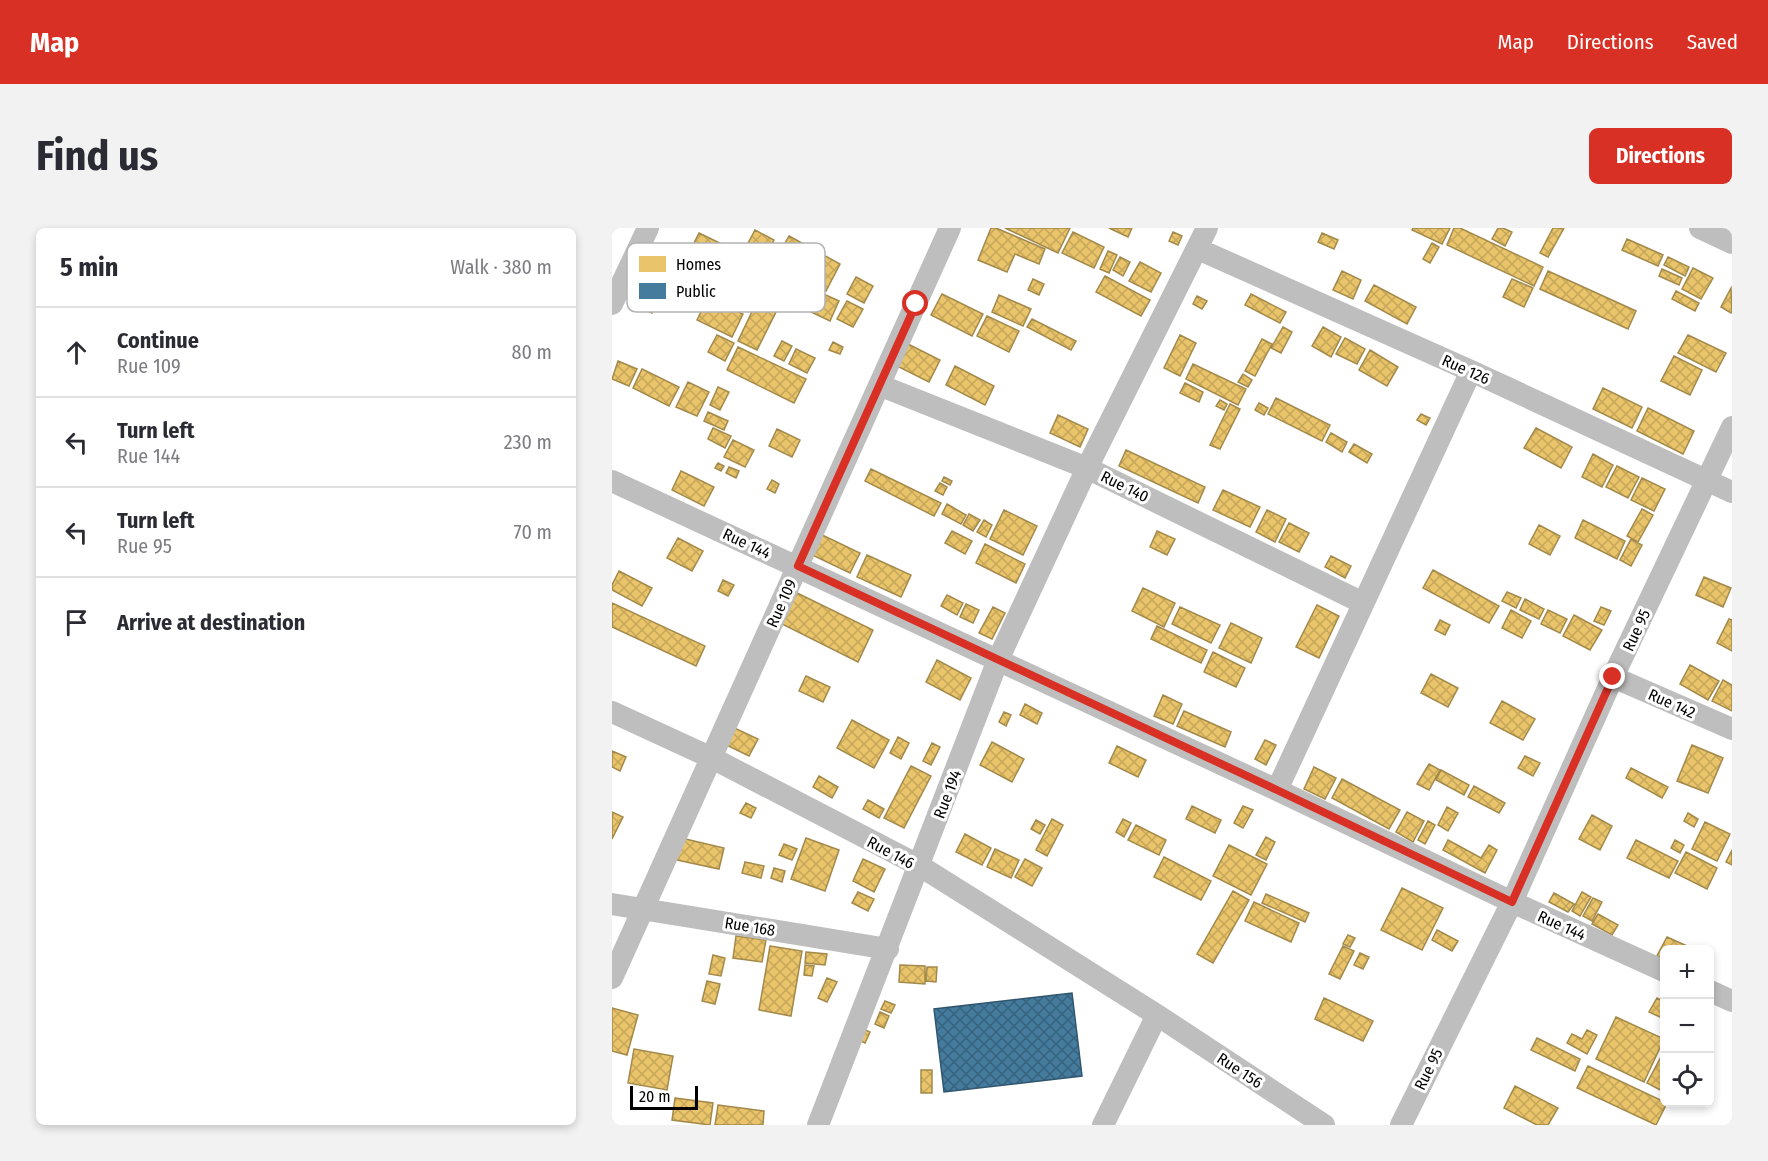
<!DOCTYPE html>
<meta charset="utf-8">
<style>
:root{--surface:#fff;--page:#f2f2f3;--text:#2b2b33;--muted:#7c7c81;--line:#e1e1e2;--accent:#d93025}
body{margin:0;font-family:"Fira Sans Condensed",sans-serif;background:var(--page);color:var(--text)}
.controls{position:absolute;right:18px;bottom:18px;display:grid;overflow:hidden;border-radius:9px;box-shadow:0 3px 9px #0003}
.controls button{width:54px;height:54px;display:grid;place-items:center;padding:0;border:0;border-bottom:2px solid var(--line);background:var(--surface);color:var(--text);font:30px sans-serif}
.scale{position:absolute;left:18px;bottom:15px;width:68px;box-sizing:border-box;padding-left:6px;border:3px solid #000;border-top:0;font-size:16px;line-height:21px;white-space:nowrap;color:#000;-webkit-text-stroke:4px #fff;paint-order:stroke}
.stop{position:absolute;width:18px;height:18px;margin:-14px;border:4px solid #d93025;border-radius:50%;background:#fff}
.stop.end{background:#d93025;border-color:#fff;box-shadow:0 2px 6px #0008}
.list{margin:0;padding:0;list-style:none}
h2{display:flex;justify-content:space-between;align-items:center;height:78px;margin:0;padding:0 24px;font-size:26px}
h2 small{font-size:20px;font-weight:400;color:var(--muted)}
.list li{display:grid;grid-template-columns:39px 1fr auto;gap:18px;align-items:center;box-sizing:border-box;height:90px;padding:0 24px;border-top:2px solid var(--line)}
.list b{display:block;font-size:22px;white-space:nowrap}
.list p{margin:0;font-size:20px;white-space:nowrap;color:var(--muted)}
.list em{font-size:20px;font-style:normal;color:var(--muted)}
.icon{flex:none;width:33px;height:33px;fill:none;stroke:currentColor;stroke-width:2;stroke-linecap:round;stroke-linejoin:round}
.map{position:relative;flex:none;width:1120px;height:897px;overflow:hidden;border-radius:9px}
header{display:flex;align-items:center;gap:36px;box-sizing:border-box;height:84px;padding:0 30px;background:var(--accent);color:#fff}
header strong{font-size:28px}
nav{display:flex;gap:33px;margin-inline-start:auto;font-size:21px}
.intro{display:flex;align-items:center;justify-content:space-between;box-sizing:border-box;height:144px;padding:0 36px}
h1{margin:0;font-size:42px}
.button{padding:15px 27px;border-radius:9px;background:var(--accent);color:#fff;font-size:21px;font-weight:700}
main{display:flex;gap:36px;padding:0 36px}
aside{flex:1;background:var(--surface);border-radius:9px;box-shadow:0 3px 9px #0003}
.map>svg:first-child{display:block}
.homes{fill:url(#homes-cross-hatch);stroke:#a3894a;stroke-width:1.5}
.public{fill:url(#public-cross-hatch);stroke:#30566e;stroke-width:1.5}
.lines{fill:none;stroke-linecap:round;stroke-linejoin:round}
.street{stroke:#bebebe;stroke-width:22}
.route{stroke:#d93025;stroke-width:8}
.labels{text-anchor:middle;stroke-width:6;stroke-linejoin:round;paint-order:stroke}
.street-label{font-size:16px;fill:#000;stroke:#fff}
.key{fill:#fff;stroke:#b2b2b2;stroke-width:1.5}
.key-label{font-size:16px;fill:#000}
</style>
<header>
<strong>Map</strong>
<nav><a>Map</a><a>Directions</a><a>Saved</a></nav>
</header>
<div class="intro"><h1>Find us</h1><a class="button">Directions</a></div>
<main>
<aside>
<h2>5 min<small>Walk · 380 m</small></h2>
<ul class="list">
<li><svg class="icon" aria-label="ahead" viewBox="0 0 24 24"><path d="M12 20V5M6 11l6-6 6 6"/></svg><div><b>Continue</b><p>Rue 109</p></div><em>80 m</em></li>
<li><svg class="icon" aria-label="left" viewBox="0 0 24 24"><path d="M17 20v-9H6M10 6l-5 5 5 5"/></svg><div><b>Turn left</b><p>Rue 144</p></div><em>230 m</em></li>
<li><svg class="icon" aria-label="left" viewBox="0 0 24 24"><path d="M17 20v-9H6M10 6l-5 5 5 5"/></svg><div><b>Turn left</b><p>Rue 95</p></div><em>70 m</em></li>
<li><svg class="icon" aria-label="arrive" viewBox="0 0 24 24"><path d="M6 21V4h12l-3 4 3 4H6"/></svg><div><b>Arrive at destination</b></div></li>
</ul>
</aside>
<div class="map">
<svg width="1120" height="897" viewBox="0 0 1120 897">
<defs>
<pattern id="homes-cross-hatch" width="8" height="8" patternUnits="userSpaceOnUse" patternTransform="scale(1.5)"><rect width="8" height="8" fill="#e9c46a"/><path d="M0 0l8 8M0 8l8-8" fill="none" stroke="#c6a75a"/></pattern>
<pattern id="public-cross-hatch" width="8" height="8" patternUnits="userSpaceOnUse" patternTransform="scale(1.5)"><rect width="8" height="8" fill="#457b9d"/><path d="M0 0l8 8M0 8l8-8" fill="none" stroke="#37627e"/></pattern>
</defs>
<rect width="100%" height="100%" fill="#fff"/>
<path class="homes" d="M379,0H384L433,21L427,36L403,26L395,44L366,32Z
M393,0H458L446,25Z
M497,0H520L516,9Z
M801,0H838L830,16L800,2Z
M842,0H848L931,39L922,58L835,17Z
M886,0H891L900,4L893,18L880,11Z
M941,0H952L936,29L928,25Z
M143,2L162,12L153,29L134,19Z
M461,4L492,19L482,40L450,25Z
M561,4L570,8L566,17L557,13Z
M87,5L155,38L146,57L77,25Z
M710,5L726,12L722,21L706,14Z
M177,8L228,36L214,63L162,35Z
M1015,11L1051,27L1046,38L1010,22Z
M820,15L827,19L818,35L811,31Z
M496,23L505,27L497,45L488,41Z
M508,29L518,34L511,48L501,42Z
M1056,29L1077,39L1073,48L1052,37Z
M528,34L549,45L539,64L517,53Z
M1081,40L1101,50L1089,71L1070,61Z
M1050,41L1070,50L1067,57L1047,48Z
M730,43L749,52L741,71L721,62Z
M936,43L1024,83L1016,101L928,61Z
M493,48L538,72L529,88L484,64Z
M244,49L261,58L252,75L235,66Z
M421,51L432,56L427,67L416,62Z
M900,51L921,60L912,79L891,69Z
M39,52L52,57L40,85L28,80Z
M189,56L227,73L218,93L180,75Z
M762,57L804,79L795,96L753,73Z
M1119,60L1120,83L1119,85L1109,79Z
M1064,63L1087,75L1083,83L1060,71Z
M330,66L371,86L360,108L319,87Z
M639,66L674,84L668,95L633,77Z
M387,67L419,81L411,98L380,84Z
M585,68L595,73L590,81L581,76Z
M147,69L167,78L145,122L126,113Z
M96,70L131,86L120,109L85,92Z
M235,73L251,81L241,99L225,91Z
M375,88L407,103L397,124L365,108Z
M420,91L464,113L459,122L415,99Z
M671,99L680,104L669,125L659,120Z
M711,99L729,109L719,129L700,118Z
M105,107L122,115L113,133L96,124Z
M568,107L584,115L568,148L552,140Z
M1076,107L1114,125L1104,144L1066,125Z
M733,110L753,121L745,136L724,126Z
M650,111L660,116L643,148L633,143Z
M170,113L180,118L172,133L162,128Z
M221,114L231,119L228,126L217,122Z
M292,114L328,132L317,154L281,136Z
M126,119L194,151L182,175L115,142Z
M184,121L203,130L195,145L177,136Z
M758,122L786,139L775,158L747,142Z
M1062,128L1090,142L1078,167L1049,153Z
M6,133L25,141L17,158L0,151Z
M581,136L634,161L626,177L574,151Z
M343,138L382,158L373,177L334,157Z
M30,141L67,159L57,178L21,160Z
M631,146L640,152L636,159L626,154Z
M76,154L97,164L85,188L64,179Z
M573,155L591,164L587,174L568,165Z
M106,159L117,164L108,182L98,177Z
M991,160L1030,179L1020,200L981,181Z
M664,170L718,197L710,213L656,186Z
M608,172L615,176L612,182L604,178Z
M647,175L656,180L652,187L643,182Z
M618,176L628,181L608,221L598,217Z
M1036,180L1082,203L1071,226L1025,203Z
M96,184L116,193L112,202L92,193Z
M809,186L818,190L814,197L805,192Z
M446,187L476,201L468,219L438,205Z
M101,200L119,208L113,220L96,211Z
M924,200L960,219L949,240L912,220Z
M165,201L188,212L180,229L157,218Z
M719,205L735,214L730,224L714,214Z
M121,212L142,222L133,239L112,229Z
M742,216L760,226L755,235L737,224Z
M514,222L593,259L586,275L507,238Z
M981,226L1001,237L990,259L970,249Z
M106,235L112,238L109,243L103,240Z
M1005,238L1027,249L1016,270L994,259Z
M117,239L127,243L124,250L114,245Z
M259,241L329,275L322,288L253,253Z
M69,243L102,259L92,278L60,262Z
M332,249L340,253L338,257L330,253Z
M1030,250L1053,261L1042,283L1019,272Z
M160,252L167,256L163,265L155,261Z
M328,255L335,259L331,267L323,263Z
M611,262L648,279L638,299L601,282Z
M335,276L354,287L349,296L330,286Z
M1030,281L1041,287L1026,314L1015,308Z
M392,282L425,298L411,327L378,311Z
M655,282L674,291L663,314L644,304Z
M357,286L368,292L361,303L351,297Z
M372,292L380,297L374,309L365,304Z
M971,292L1013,313L1005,331L963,310Z
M677,295L697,305L687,324L667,314Z
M927,297L948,308L938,327L917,316Z
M340,303L360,313L353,326L333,315Z
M545,303L563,311L555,327L538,319Z
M206,305L248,325L238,345L196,325Z
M66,310L91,323L80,343L55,330Z
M1019,311L1030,317L1019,338L1008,332Z
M373,316L413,336L404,355L364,335Z
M255,327L299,347L289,369L245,349Z
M719,328L739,338L733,350L713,339Z
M821,342L887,378L877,395L811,360Z
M7,343L40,360L30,378L0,362V357Z
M1092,349L1119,360L1111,379L1084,367Z
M111,352L122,357L116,368L106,363Z
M531,360L563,375L552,399L520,383Z
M181,363L261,402L246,434L166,394Z
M895,364L909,370L904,380L890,373Z
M335,367L351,375L345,387L329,378Z
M913,371L932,381L927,391L908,382Z
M0,375L93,418L84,438L0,399Z
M354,376L367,382L361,395L348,389Z
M705,377L727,388L707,430L684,419Z
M381,379L393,385L380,411L367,405Z
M568,379L608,397L599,415L560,396Z
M989,379L999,383L992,397L982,393Z
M899,382L919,393L910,410L890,400Z
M936,382L955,391L948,405L929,396Z
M962,387L990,402L978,422L951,408Z
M1117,391L1120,392V423L1105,415Z
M828,392L838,397L833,407L823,402Z
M619,395L650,410L639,435L607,420Z
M545,398L595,422L589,435L539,411Z
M601,424L633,440L624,459L592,444Z
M325,432L359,450L348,472L314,454Z
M1078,437L1107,453L1096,472L1068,456Z
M819,446L846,460L836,479L809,465Z
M194,448L218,459L211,474L187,463Z
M1111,452L1120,457V483L1100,473Z
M551,467L570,476L561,496L542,488Z
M890,473L923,491L911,512L878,495Z
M413,476L430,485L425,496L408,487Z
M572,483L619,504L613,519L565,498Z
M392,484L399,487L394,498L387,494Z
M240,492L277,512L262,540L225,520Z
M116,497L146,511L137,528L108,514Z
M286,509L297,515L289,531L278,525Z
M653,512L664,517L654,537L643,531Z
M380,514L412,531L400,554L368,537Z
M320,515L328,519L319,537L311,533Z
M1080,517L1111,530L1096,565L1065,553Z
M505,518L534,532L526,549L497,535Z
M0,523L14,529L8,543L0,539Z
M913,528L928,535L921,548L906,540Z
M817,536L828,542L817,562L805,556Z
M299,538L319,548L292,600L272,590Z
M702,539L724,550L713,571L692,561Z
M1019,540L1056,559L1050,570L1014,550Z
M829,542L857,557L852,567L824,552Z
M207,548L226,559L220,570L201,559Z
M730,551L788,582L777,601L720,570Z
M862,558L893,575L887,585L856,569Z
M256,572L272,581L267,590L251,581Z
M134,575L144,580L139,590L128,585Z
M580,578L609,592L603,605L574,591Z
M631,578L641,582L631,600L622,595Z
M835,579L846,585L836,603L826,597Z
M0,584L11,589L0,611Z
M795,584L812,593L801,614L784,604Z
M1076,585L1086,591L1082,599L1072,593Z
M980,587L1000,598L988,622L967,611Z
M440,591L451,597L435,628L424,622Z
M511,591L519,595L512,609L504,604Z
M424,592L433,597L428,606L419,601Z
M816,593L823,597L813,616L806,612Z
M1093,594L1118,606L1105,633L1080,621Z
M524,597L554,612L547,627L516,612Z
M353,606L379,620L370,637L344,624Z
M65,609L112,620L107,641L60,631Z
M654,609L663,614L654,632L644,627Z
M194,610L227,622L213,663L179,651Z
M836,612L869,630L877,617L885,622L873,645L831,622Z
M1024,612L1066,633L1057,650L1015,630Z
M1063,612L1072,617L1068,625L1059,620Z
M172,616L185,621L180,632L167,627Z
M617,617L655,636L639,667L601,648Z
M383,621L407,632L399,650L375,639Z
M1120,622V637L1114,634Z
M1074,624L1105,640L1095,661L1063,645Z
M552,629L599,653L589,672L542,649Z
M251,631L273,641L262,664L241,653Z
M413,631L430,640L420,658L403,649Z
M133,634L152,638L149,650L130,645Z
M162,640L173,643L170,654L159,650Z
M790,660L831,680L810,722L769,702Z
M621,663L637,672L601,735L585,726Z
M246,664L262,671L256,683L240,675Z
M970,664L979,669L968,688L960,683Z
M942,665L962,676L956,684L937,674Z
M654,666L697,685L693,694L650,675Z
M981,670L990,674L980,693L971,688Z
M642,674L687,695L679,714L633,693Z
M986,686L1006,697L1000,707L980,696Z
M825,702L846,713L840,723L820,712Z
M736,707L743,710L738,719L731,716Z
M124,708L154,712L150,734L121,730Z
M1055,709L1075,718L1074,722H1052V732L1045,728Z
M158,718L190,723L179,788L147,782Z
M731,718L742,723L728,751L717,746Z
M194,724L215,726L213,737L193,735Z
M748,725L757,729L751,741L742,737Z
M101,727L113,730L109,748L97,746Z
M193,737L202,738L200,748L192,747Z
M288,737L313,738V756L287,754Z
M315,739H325L324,754L314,753Z
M215,750L225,754L215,774L206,770Z
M95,753L108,756L103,776L90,773Z
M712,770L761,793L751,813L703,791Z
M1045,770L1052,774V785L1050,790L1037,784Z
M273,773L283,777L279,785L269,781Z
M0,780L26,787L15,827L0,823Z
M268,784L277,788L272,800L263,796Z
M1004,789L1052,811L1032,854L984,831Z
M247,799L258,804L253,815L242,810Z
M975,802L985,807L975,826L955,815L960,806L970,811Z
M925,810L968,831L963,843L919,822Z
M22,821L61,828L55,862L16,855Z
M1050,827L1052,829V864L1035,855Z
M976,838L1055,875L1044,897L965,860Z
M309,842H320V865H309Z
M903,858L946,880L936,897H925L892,880Z
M63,870L101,875L98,897L60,892Z
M106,877L152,883L151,897H103Z"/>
<path class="public" d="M460,765L470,848L332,864L322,781Z"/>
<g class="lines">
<path class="street" d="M1088,0L1120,15
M586,21L859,143L1120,264
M0,76L36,0
M267,157L475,240L751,375
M0,253L665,562L900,674L1052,743
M1001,449L1120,501
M0,484L100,530L308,638L545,787L712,897
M665,562L859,143
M0,676L276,721
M0,750L338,0
M1098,763L1120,773
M206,897L386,432L475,240L595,0
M491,897L545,787
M789,897L900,674L1001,449L1120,199"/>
</g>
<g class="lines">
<path class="route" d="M304,76L186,338L665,562L900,674L1001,449"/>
</g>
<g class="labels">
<g class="street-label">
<text transform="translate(854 141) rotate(24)" y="6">Rue 126</text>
<text transform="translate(513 258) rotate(26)" y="6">Rue 140</text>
<text transform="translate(135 315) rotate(25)" y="6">Rue 144</text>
<text transform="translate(169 375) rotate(-66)" y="6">Rue 109</text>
<text transform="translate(1024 402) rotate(-65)" y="6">Rue 95</text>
<text transform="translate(1060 475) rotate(24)" y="6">Rue 142</text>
<text transform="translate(335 566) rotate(-69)" y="6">Rue 194</text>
<text transform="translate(279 624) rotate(28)" y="6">Rue 146</text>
<text transform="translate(950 697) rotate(24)" y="6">Rue 144</text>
<text transform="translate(138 698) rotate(9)" y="6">Rue 168</text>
<text transform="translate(816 841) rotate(-64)" y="6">Rue 95</text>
<text transform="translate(628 842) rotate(33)" y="6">Rue 156</text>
</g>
</g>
<rect x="15" y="15" width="198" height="69" rx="9" class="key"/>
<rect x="27" y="28" width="27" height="16" fill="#e9c46a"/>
<rect x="27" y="55" width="27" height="16" fill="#457b9d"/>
<g class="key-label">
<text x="64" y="42">Homes</text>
<text x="64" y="69">Public</text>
</g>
</svg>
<div class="controls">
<button>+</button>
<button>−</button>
<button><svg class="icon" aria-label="locate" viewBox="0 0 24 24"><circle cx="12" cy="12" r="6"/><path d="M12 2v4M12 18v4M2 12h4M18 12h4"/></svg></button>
</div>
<div class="scale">20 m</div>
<div class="stop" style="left:304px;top:76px"></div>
<div class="stop end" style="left:1001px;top:449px"></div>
</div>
</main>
